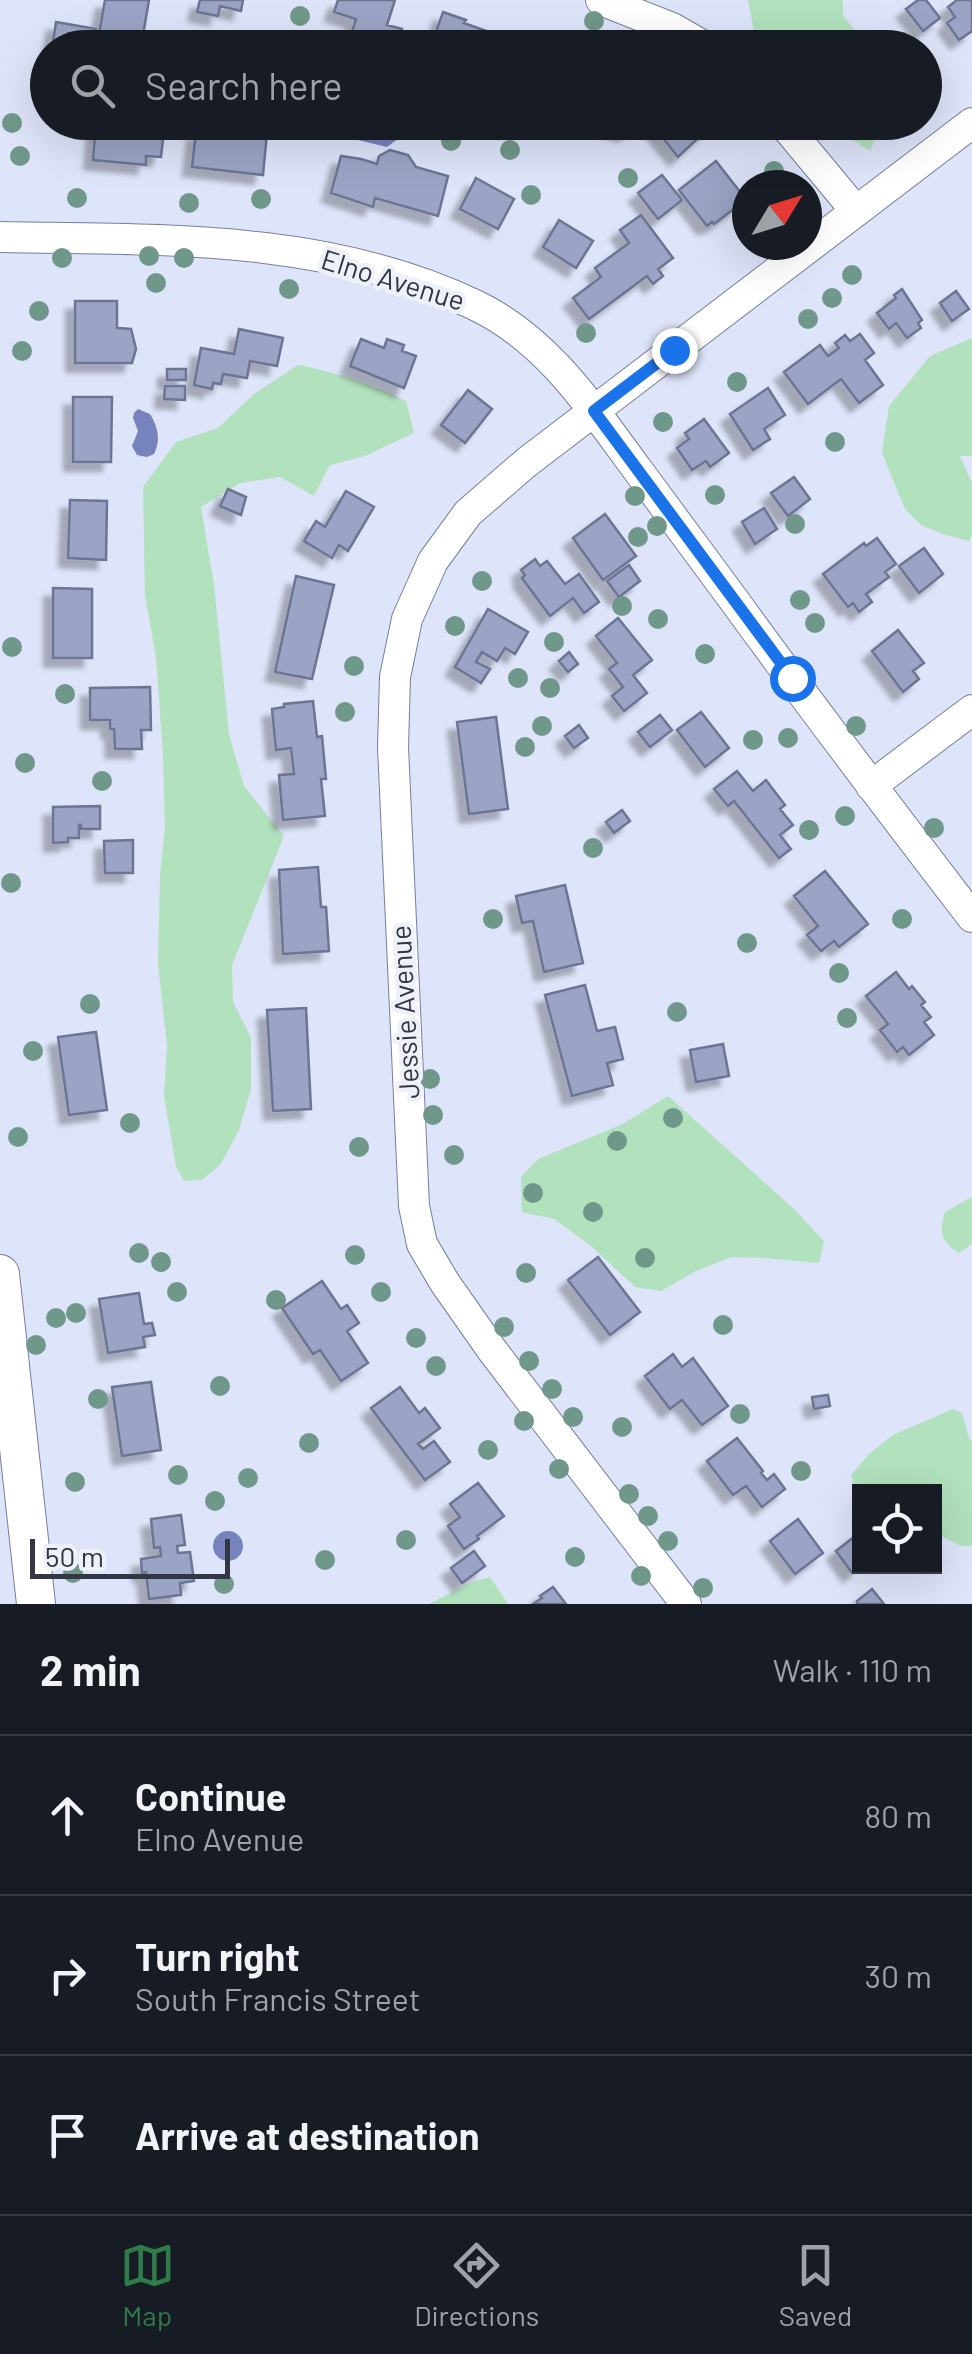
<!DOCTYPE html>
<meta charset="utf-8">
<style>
:root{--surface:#171b24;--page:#242831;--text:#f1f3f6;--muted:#9ea1a6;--line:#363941;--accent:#2f7b49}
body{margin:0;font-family:Barlow,sans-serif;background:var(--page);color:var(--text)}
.controls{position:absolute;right:30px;bottom:30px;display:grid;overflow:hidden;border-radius:0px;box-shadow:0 10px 40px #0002}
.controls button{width:90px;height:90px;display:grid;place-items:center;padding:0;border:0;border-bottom:2px solid var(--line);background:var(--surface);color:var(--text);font:50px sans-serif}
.compass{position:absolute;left:732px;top:170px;width:90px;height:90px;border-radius:50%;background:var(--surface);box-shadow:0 10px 40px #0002;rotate:52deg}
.scale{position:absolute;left:30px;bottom:25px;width:200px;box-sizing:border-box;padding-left:10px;border:5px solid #333644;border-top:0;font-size:28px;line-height:35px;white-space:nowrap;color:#333644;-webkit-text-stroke:8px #eff1f8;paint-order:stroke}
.stop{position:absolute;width:30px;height:30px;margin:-22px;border:8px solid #1a73e8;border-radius:50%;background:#fff}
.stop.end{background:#1a73e8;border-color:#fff;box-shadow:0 2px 10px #0008}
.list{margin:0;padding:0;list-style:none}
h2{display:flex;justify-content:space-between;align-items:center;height:130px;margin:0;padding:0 40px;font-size:42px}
h2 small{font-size:32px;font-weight:400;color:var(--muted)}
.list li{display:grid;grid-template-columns:65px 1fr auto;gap:30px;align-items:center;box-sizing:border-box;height:160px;padding:0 40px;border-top:2px solid var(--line)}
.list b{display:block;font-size:38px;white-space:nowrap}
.list p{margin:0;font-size:32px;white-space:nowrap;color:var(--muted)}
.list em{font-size:32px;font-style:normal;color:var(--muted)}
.icon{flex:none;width:55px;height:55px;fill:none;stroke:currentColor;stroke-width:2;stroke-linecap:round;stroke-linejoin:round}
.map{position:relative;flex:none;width:972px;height:1604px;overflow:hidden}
.search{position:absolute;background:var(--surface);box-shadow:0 10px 40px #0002;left:30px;right:30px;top:30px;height:110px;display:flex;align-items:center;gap:25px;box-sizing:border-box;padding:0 35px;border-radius:55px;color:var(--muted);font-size:38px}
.sheet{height:610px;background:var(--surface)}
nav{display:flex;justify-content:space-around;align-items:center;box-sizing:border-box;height:140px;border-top:2px solid var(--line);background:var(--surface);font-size:28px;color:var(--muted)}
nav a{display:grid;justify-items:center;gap:5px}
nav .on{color:var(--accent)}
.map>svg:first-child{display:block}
.green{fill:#b1e1bd}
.water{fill:#7683bd}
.building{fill:#9ca4c5;stroke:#6d7493;stroke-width:2.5;filter:url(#shadow)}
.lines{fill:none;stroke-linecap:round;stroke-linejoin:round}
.minor-casing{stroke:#777e9e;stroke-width:32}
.tertiary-casing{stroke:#777e9e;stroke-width:40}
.minor{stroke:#fff;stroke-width:30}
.tertiary{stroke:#fff;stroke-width:38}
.tree{fill:#70988a}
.route{stroke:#1a73e8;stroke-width:12}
.labels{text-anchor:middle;stroke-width:9;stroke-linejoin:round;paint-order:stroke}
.street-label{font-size:28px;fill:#333644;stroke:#eff1f8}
</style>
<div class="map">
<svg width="972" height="1604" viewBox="0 0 972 1604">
<defs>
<filter id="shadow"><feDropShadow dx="-9" dy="9" stdDeviation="2.5" flood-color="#0004"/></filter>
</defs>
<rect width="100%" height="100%" fill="#dee4f9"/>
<path class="green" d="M748,0H843V15L867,47H757Z
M831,123V122L913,123L907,134L892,133L881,124L870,151L831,126Z
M972,338V456H960L972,483V535L969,541L943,534L921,525L905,509L882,453L889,406L930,356Z
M298,365C336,372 371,384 406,401L414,433L365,456L330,465L314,496L280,477L240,483L201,507L214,585L229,735L244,786L284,836L232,965L233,1002L251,1038V1089L239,1130L221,1164L202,1180L184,1181L176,1167L164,1096L167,1045L158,964L160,874L165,829L163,754L156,657L145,596L143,487L176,442L218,428L254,394Z
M668,1096L793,1208L824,1241L819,1263L764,1258L731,1257L696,1271L661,1291L635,1287L590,1245L554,1219L522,1212L521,1177L538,1159L623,1124Z
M972,1197V1244L959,1253C940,1241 939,1233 945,1212Z
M953,1409L962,1413L969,1438L972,1441V1546H961L935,1533L934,1492H860L859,1497L857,1496L851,1475L869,1454L893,1435Z
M490,1577L508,1604H429L472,1582Z"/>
<path class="water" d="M354,123H387L395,125L398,129L399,138L387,147L358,140L352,129Z
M138,409L150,414C158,427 161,440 154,454L147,457L137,455L132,446L138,431L133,418L134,413Z
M213 1546a15 15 0 1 1 30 0a15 15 0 1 1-30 0Z"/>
<path class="building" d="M105,0H149L142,41L99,34Z
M200,0H243L241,11L220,6L218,16L197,12Z
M338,0H395L387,25L402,29L397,48H376L379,40L352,32L356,19L334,12Z
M918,0H926L940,18L923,31L906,9Z
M957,0H972V31L959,40L947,23L955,17L948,7Z
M443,12L466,20L464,23L503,37L499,48L431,46Z
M56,22L96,29L92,48H52Z
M148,122H165L161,157L146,156V165L93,160L96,124L146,129Z
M234,122H268L263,175L192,167L196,131L225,134L224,137L232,138Z
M610,122H642L640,127L632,124L628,133L608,126Z
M660,122H703L709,128L678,157L654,127Z
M390,150L408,155L416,167L448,176L438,216L375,198L373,207L331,193L341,156L361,159L377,164L379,156Z
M716,161L744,197L737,202L739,205L714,224L712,222L707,226L679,190Z
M662,175L682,200L658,219L638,193Z
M476,178L514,199L498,229L460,209Z
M641,215L673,258L658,269L663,276L653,284L647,276L589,319L573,298L601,277L595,268L629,243L620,230Z
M559,220L593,241L576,268L543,247Z
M902,289L922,320L918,323L921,328L907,338L896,323L889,329L877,313L896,298L894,295Z
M956,291L969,309L952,321L940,303Z
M75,301H117V328L131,329L136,349L132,363H75Z
M239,329L283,338L277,366L250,361L247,378L223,374L221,384L213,383L212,389L194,385L201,348L234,354Z
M860,334L874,353L865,360L883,385L859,403L841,379L808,404L784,372L820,345L828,356L839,348L835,343L845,335L850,341Z
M361,339L384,348L387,339L404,345L402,351L416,356L404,388L350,366Z
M167,369H186V380H167Z
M165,386H185V400L164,399Z
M768,388L785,415L764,429L770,439L753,450L730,414Z
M468,390L492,409L465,443L441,425Z
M73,397H112L111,462H73Z
M704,419L729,453L710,467L706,461L692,470L677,448L689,439L685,433Z
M794,477L810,499L788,516L771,493Z
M228,489L246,497L241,515L220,506Z
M346,491L374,507L348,551L339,545L332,558L304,541L316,521L325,527Z
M70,500L107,501L106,560L68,558Z
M764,508L777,529L755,544L742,522Z
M605,514L636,556L603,580L573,538Z
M877,538L896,564L885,572L889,577L866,594L872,602L859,612L853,603L848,607L823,574L864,543L866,546Z
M924,548L943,574L919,593L899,566Z
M535,559L540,566L547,561L565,584L579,574L599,602L584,613L573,598L550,616L522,578L525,575L521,570Z
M629,565L640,581L619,597L607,581Z
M296,576L334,585L312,679L275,672Z
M53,588L92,589V658H53Z
M488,609L528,632L515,654L505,648L497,661L482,652L476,662L490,669L481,683L455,667Z
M618,618L652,660L633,675L647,693L624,711L612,696L623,687L609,669L617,663L596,636Z
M898,630L924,663L913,671L919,679L903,692L872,651Z
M569,652L578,664L568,672L559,661Z
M150,687L151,730H141L142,749H115L114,729H110V720H90V688Z
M313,701L317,737L322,736L326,779H321L325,816L283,820L279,775L294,774L291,748L276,750L272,709L284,707V704Z
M701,712L729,748L705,767L677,730Z
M660,715L672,730L650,747L638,732Z
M496,717L508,809L469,814L457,722Z
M579,725L588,738L574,748L565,736Z
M737,771L753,791L766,780L785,805L780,809L793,825L780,835L791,849L779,858L734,801L728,806L714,789Z
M100,806V829H81V825H79V838H68V842L53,843V807Z
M622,810L630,821L614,833L606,822Z
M133,840V873H105L104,841Z
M318,867L321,907H326L329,951L283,954L279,870Z
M825,871L868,924L839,947L834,941L821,951L807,935L818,926L794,896Z
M565,885L583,963L544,972L533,921L522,923L516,896Z
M896,972L909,989L912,986L925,1002L921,1005L931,1017L924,1022L934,1035L909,1055L903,1047L897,1052L880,1030L888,1024L866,996Z
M585,985L597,1031L615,1027L623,1059L607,1063L613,1085L572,1096L545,995Z
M306,1008L311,1109L273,1111L267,1010Z
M96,1032L107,1110L69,1115L58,1037Z
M723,1044L729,1076L696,1082L690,1050Z
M598,1257L640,1312L610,1335L568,1280Z
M322,1281L341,1309L347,1305L359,1323L347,1331L368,1363L341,1381L320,1350L313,1354L282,1308Z
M139,1293L144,1324L152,1323L155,1335L143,1337L145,1347L108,1353L99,1299Z
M673,1354L682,1367L693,1358L728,1406L702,1425L682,1400L670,1409L645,1376Z
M151,1382L161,1450L122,1456L112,1387Z
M400,1387L419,1413L425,1408L440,1428L418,1444L423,1449L434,1441L450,1462L425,1480L371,1408Z
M828,1395L830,1406L814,1409L812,1397Z
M737,1438L763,1471L761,1473L767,1480L774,1474L785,1489L762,1507L746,1486L733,1495L707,1461Z
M478,1483L504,1516L477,1536L479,1539L464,1549L448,1526L460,1517L450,1504Z
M181,1515L185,1545L177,1546L178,1553L190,1552L194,1581L180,1583L181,1595L149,1599L146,1572L142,1573L141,1559L161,1556L160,1547L154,1548L151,1519Z
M798,1519L823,1553L795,1574L770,1541Z
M860,1532V1566L852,1573L836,1551Z
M474,1551L485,1566L462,1583L451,1568Z
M553,1587L566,1604H533L542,1598L540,1596Z
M872,1589L884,1604H857V1601Z"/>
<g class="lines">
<defs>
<path id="minor" d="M601,0L672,28L707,48
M782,122L856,211
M0,237C159,240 327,234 475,305C547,339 591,407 637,469C670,514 703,558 736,603C813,709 892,813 972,917
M871,786L972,710
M686,1604L492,1350L445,1283L422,1244L414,1206L393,747L395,677L407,619L433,561L468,513L527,462L972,123"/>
<path id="tertiary" d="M0,1274L36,1604"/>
</defs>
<use href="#minor" class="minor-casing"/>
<use href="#tertiary" class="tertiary-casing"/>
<use href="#minor" class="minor"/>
<use href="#tertiary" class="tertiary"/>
</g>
<g class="tree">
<circle cx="300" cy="16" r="10"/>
<circle cx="594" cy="21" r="10"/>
<circle cx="12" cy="123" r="10"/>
<circle cx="451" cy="141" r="10"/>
<circle cx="510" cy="150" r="10"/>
<circle cx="20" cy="156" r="10"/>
<circle cx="774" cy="171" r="10"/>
<circle cx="628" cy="178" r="10"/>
<circle cx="531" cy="195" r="10"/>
<circle cx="77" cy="198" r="10"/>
<circle cx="261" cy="199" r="10"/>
<circle cx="189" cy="203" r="10"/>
<circle cx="149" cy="256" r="10"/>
<circle cx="62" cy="258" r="10"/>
<circle cx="184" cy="258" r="10"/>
<circle cx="852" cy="275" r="10"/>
<circle cx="156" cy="283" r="10"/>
<circle cx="289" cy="289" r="10"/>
<circle cx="832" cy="298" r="10"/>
<circle cx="39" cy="311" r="10"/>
<circle cx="808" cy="319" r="10"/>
<circle cx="586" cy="333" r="10"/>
<circle cx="22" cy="351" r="10"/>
<circle cx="737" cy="382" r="10"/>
<circle cx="663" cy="422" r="10"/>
<circle cx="835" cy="442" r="10"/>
<circle cx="715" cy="495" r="10"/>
<circle cx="635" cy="496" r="10"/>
<circle cx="795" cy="524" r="10"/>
<circle cx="657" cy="526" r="10"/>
<circle cx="638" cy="537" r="10"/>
<circle cx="482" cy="581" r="10"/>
<circle cx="800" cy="600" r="10"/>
<circle cx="622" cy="606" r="10"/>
<circle cx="658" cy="619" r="10"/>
<circle cx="815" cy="623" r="10"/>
<circle cx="455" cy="626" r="10"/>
<circle cx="554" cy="642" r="10"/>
<circle cx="12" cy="647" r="10"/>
<circle cx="705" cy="654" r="10"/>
<circle cx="354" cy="666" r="10"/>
<circle cx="518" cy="678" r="10"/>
<circle cx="550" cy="688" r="10"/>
<circle cx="65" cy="694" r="10"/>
<circle cx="345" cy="712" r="10"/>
<circle cx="542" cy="726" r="10"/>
<circle cx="856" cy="726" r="10"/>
<circle cx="788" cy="738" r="10"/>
<circle cx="753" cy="740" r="10"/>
<circle cx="525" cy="747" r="10"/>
<circle cx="25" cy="763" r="10"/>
<circle cx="102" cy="781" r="10"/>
<circle cx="845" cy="816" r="10"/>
<circle cx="934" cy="828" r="10"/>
<circle cx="809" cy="830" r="10"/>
<circle cx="593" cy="848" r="10"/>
<circle cx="11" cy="883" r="10"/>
<circle cx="493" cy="919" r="10"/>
<circle cx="902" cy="919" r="10"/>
<circle cx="747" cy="943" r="10"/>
<circle cx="839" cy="973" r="10"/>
<circle cx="90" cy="1004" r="10"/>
<circle cx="677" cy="1012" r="10"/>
<circle cx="847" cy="1018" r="10"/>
<circle cx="33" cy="1051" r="10"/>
<circle cx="430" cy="1079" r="10"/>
<circle cx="433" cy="1115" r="10"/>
<circle cx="673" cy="1118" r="10"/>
<circle cx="130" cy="1123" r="10"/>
<circle cx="18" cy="1137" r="10"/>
<circle cx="617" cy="1141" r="10"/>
<circle cx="359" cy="1147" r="10"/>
<circle cx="454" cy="1155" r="10"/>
<circle cx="533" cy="1193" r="10"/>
<circle cx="593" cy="1212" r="10"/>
<circle cx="139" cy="1253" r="10"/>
<circle cx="355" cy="1255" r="10"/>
<circle cx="645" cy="1258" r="10"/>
<circle cx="161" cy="1262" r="10"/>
<circle cx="526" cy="1273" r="10"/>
<circle cx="177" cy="1292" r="10"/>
<circle cx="381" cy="1292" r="10"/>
<circle cx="276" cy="1300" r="10"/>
<circle cx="76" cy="1313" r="10"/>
<circle cx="56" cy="1318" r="10"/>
<circle cx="723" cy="1325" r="10"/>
<circle cx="504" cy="1327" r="10"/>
<circle cx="416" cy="1338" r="10"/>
<circle cx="36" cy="1345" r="10"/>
<circle cx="529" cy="1361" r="10"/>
<circle cx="436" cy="1366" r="10"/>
<circle cx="220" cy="1386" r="10"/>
<circle cx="552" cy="1389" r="10"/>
<circle cx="98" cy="1399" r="10"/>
<circle cx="740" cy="1414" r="10"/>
<circle cx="573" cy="1417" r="10"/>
<circle cx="524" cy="1421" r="10"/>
<circle cx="622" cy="1427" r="10"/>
<circle cx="309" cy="1443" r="10"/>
<circle cx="488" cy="1450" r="10"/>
<circle cx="559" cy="1469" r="10"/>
<circle cx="801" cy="1471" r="10"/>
<circle cx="178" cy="1475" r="10"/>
<circle cx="248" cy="1478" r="10"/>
<circle cx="75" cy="1482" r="10"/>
<circle cx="629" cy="1494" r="10"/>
<circle cx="215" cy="1501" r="10"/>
<circle cx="648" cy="1516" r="10"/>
<circle cx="406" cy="1540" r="10"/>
<circle cx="668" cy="1541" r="10"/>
<circle cx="575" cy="1557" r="10"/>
<circle cx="325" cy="1560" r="10"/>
<circle cx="73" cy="1573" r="10"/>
<circle cx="641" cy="1576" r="10"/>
<circle cx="224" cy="1584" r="10"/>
<circle cx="703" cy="1588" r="10"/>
</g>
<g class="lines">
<path class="route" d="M674,350L594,411L792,678"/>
</g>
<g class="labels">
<g class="street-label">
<text transform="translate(393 280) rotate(17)" y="10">Elno Avenue</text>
<text transform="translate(405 1012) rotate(-93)" y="10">Jessie Avenue</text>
</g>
</g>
</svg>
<div class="controls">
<button><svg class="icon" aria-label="locate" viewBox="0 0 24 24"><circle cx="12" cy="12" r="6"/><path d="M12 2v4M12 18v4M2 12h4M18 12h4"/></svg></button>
</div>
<svg class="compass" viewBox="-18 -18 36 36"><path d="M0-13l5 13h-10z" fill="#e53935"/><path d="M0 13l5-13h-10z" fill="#9ea1a6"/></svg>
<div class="scale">50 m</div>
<div class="stop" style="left:792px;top:678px"></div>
<div class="stop end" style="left:674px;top:350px"></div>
<div class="search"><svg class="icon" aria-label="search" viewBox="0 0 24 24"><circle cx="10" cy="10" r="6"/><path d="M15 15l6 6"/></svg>Search here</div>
</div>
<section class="sheet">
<h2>2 min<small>Walk · 110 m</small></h2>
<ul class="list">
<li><svg class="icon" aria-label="ahead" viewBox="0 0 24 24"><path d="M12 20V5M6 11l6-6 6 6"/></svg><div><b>Continue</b><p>Elno Avenue</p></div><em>80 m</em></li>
<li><svg class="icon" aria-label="right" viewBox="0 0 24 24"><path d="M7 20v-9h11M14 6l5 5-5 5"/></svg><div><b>Turn right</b><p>South Francis Street</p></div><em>30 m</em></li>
<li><svg class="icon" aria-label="arrive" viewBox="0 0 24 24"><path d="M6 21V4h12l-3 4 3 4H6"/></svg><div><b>Arrive at destination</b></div></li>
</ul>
</section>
<nav>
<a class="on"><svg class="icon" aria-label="map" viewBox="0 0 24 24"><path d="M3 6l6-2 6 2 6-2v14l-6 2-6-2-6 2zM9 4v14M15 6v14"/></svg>Map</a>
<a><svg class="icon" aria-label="directions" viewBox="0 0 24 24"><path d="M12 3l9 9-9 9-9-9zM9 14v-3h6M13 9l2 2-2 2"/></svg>Directions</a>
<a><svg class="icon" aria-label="saved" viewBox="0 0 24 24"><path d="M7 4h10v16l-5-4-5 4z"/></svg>Saved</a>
</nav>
